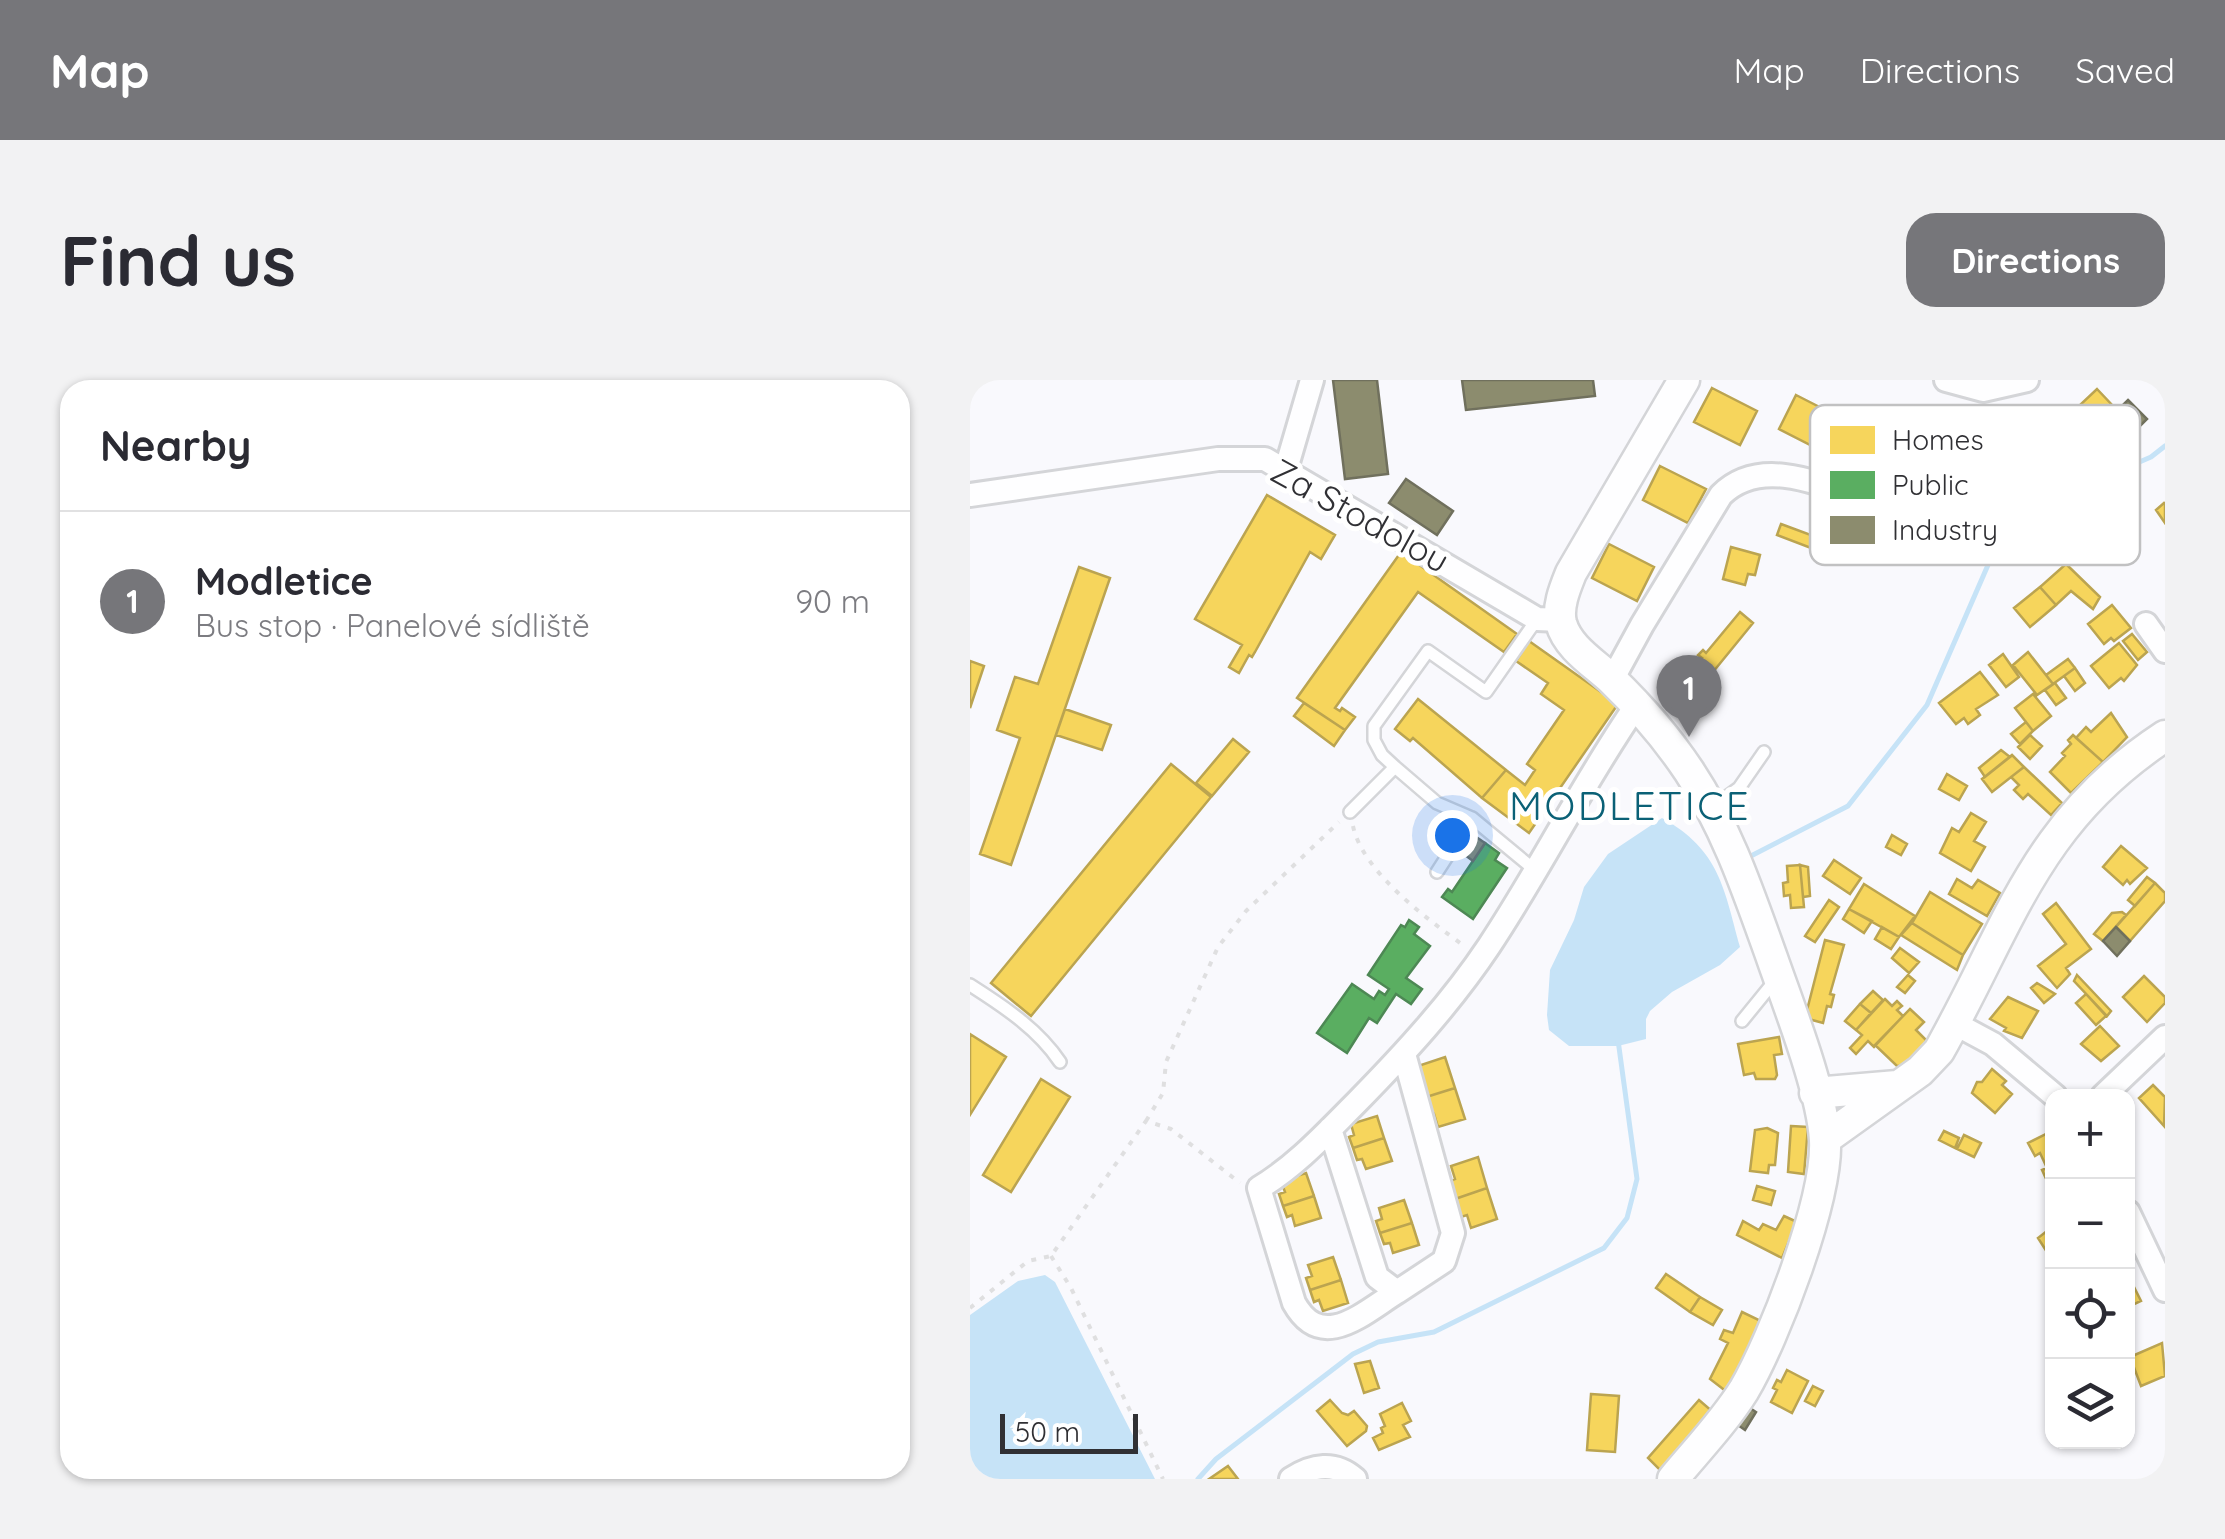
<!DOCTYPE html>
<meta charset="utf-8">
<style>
:root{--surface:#fff;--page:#f2f2f3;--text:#2b2b33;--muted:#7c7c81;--line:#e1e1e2;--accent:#76767a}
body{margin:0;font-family:Quicksand,sans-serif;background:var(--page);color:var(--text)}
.controls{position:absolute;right:30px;bottom:30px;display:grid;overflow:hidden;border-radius:20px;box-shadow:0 2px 8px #0004}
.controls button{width:90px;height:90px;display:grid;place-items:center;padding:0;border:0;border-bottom:2px solid var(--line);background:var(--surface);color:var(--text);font:50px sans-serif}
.scale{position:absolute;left:30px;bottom:25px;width:138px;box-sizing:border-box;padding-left:10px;border:5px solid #303034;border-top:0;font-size:28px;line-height:35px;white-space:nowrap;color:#303034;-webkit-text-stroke:8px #fff;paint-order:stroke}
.you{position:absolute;left:482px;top:455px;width:35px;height:35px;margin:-25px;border:8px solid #fff;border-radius:50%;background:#1a73e8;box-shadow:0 0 0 15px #1a73e833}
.badge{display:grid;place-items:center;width:65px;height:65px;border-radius:50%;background:var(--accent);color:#fff;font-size:32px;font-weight:700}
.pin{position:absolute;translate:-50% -82px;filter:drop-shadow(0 2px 5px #0008)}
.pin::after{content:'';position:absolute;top:52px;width:35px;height:30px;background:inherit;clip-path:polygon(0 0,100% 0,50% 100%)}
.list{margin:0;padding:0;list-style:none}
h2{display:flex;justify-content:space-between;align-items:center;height:130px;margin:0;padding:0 40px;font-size:42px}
h2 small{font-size:32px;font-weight:400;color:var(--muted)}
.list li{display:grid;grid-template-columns:65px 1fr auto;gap:30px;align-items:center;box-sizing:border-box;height:180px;padding:0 40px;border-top:2px solid var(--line)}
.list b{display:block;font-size:38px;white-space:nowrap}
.list p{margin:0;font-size:32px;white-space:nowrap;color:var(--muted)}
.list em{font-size:32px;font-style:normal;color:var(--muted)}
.icon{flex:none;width:55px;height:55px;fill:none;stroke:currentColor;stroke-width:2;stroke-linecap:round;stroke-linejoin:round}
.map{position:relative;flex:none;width:1195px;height:1099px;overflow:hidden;border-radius:30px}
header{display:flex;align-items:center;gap:60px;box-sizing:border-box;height:140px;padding:0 50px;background:var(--accent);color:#fff}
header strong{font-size:48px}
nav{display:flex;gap:55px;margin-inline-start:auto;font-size:35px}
.intro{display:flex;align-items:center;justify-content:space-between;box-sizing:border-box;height:240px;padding:0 60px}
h1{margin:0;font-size:70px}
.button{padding:25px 45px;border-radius:30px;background:var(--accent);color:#fff;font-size:35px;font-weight:700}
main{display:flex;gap:60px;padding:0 60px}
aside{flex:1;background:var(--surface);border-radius:30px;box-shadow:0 2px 8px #0004}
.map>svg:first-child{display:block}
.water{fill:#c6e3f7}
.homes{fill:#f6d55c;stroke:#bba450;stroke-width:2.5}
.public{fill:#5aae61;stroke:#4d8854;stroke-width:2.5}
.industry{fill:#8c8c6e;stroke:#70705d;stroke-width:2.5}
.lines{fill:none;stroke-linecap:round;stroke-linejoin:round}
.stream{stroke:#c6e3f7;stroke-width:5}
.lane-casing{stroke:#d4d5d8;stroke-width:16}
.street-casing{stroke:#d4d5d8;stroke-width:28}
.secondary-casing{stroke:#d4d5d8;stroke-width:35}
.path{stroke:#dfdfe0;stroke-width:4;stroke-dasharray:5 8;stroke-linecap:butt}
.lane{stroke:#fefeff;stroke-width:11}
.street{stroke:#fefeff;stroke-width:22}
.secondary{stroke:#fefeff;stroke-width:30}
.labels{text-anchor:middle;stroke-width:10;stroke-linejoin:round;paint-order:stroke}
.street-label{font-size:35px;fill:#303034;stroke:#fff}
.quarter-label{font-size:40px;letter-spacing:2.5px;fill:#0b6176;stroke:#fff}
.key{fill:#fff;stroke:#c1c1c2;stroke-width:2.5}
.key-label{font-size:28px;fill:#303034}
</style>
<header>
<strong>Map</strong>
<nav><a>Map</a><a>Directions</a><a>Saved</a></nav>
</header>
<div class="intro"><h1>Find us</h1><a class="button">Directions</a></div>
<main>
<aside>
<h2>Nearby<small></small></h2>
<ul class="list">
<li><span class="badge">1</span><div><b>Modletice</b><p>Bus stop · Panelové sídliště</p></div><em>90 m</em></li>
</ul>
</aside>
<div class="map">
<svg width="1195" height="1099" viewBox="0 0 1195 1099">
<rect width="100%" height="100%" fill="#f9f9fd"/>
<path class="water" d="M692,438C750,470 754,509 770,567L750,585L702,612L680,631L676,639V659L648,666H599L579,650L577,635L580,590L604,540L614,507L638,474Z
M75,895L85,902L185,1099H0V935L48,901Z"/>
<path class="homes" d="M742,8L787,31L770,65L724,42Z
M1127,9L1143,26L1127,42L1110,25Z
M826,15L871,38L854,72L809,49Z
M690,86L736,109L718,143L673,120Z
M297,115L365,155L351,179L340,172L285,272L282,277L279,275L269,293L259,287L272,265L225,239Z
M1194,123L1195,124V143L1186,130Z
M811,144L849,158L841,168L807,155Z
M639,164L684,187L667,221L622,198Z
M761,167L790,175L785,195L778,194L775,205L753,199Z
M431,172L547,254L534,272L448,212L365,328L370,331L372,328L385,337L375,350L327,318Z
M1096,184L1130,217L1123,229L1101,211L1086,225L1070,207Z
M109,187L140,198L41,485L10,474L50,358L27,350L45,297L68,304Z
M1070,207L1086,225L1060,247L1044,228Z
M1142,225L1161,248L1144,261L1141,258L1134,264L1118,244Z
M770,232L783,243L725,314L712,303L732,278L728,275L733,270L736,273Z
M1162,254L1177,272L1168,280L1153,261Z
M559,261L648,324L559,453L512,418L536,390L555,405L565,390L557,384L594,330L571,314L578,303L546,281Z
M1149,263L1167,285L1154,301L1151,298L1139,308L1121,286Z
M1058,272L1083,304L1067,315L1043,285Z
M1033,274L1049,297L1036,307L1019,285Z
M1098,279L1105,288L1083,304L1076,295Z
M0,281L14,286L0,328Z
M1105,288L1115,303L1105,311L1094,296Z
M1010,292L1028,315L1006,329L1010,335L998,344L994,338L986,344L969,323Z
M1085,303L1096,318L1086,325L1075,310Z
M1063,314L1081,336L1063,351L1045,328Z
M448,319L536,390L512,418L443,358L440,361L425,349Z
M334,323L375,350L364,366L324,336Z
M95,329L141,345L132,370L86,355Z
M1141,333L1157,357L1133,382L1106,358L1116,347L1121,352Z
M1056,342L1063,351L1050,364L1041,354Z
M1060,355L1072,366L1060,379L1048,367Z
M1103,355L1133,382L1101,413L1080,392L1095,376L1092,373L1101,364L1098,360Z
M263,359L279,372L242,416L226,403Z
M1031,370L1040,377L1015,397L1009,388Z
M1042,375L1054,387L1022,412L1012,399Z
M201,384L241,417L61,636L21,603Z
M1054,387L1092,423L1081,435L1058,414L1053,419L1044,410L1049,405L1041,397Z
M977,394L997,406L989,420L969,409Z
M1001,433L1016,442L1004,461L1015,467L1001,491L970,473L982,448L989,452Z
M922,455L937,464L931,475L916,467Z
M1151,466L1177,488L1160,504L1157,500L1153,505L1133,487Z
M864,480L891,498L880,514L853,496Z
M830,485L838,487L840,516L833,517Z
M830,485L834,527L821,528L820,515L814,516L813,503L818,502L817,486Z
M1177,497L1185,503L1165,526L1158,520Z
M987,499L1002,508L1008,500L1030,513L1017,536L979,514Z
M1185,503L1195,513V521L1160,561L1146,547Z
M894,504L945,536L929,557L879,529Z
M960,512L1012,544L993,575L942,543Z
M859,520L869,527L845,562L835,556Z
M1086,523L1121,569L1096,588L1100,594L1087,608L1068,586L1096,564L1073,534Z
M879,529L902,541L894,553L873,539Z
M1152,532L1156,535L1133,561L1124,554L1142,533Z
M942,543L993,575L987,590L931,555Z
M912,547L929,557L921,569L905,559Z
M855,560L874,565L860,614L864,615L861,627L857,626L853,643L835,638Z
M930,568L949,582L939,593L922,578Z
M938,595L945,601L935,613L927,607Z
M1107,595L1141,631L1137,636L1104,601Z
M1174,596L1195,617V623L1177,642L1153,617Z
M1067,603L1085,614L1074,623L1061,608Z
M903,611L913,620L901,633L890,624Z
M1116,614L1136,636L1126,645L1106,623Z
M1038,617L1068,631L1052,658L1034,651L1036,648L1020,639Z
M915,619L922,626L927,621L932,626L927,630L933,636L904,667L898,661L886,674L880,668L892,655L886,650Z
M890,624L901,633L886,650L875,641Z
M940,629L954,642L946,650L958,662L936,686H927L905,665Z
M1130,646L1149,666L1131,681L1111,664Z
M0,654L36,677L0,735Z
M809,657L812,674L804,675L807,695L805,699H786L784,693L774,695L768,664Z
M475,677L485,708L453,718L448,700L453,699L448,686Z
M1022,689L1036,701L1032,705L1042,714L1025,733L1002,713L1007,702H1012Z
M71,699L100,717L41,812L13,795Z
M1183,705L1195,717L1194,746L1169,718Z
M485,708L495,739L468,747L464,734L459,736L453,718Z
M407,736L414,758L383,768L379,757L384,755L381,744Z
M821,746L838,747L834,794L818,792Z
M797,748L808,753L805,785H799L798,793L780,791L785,750Z
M974,751L989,758L985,768L969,760Z
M1082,751V801L1078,803L1072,790L1077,788L1070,773L1065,776L1058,763Z
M994,755L1011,763L1004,777L987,769Z
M414,758L422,781L396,789L392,779L387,780L383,768Z
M508,777L517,808L485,819L480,801L485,799L481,786Z
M336,793L344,816L313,826L309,814L315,812L311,801Z
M787,806L805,811L801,825L783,820Z
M517,808L527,839L501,848L497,835L491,837L485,819Z
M344,816L351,838L325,846L322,835L317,837L313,826Z
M434,820L442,843L410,853L406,841L412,839L409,828Z
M814,836L827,842L812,878L767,855L773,841L789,850L793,844L806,850Z
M442,843L449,865L423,873L420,863L414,864L410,853Z
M1082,847V880L1068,858Z
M363,877L371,900L340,910L336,898L342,896L338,885Z
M696,894L730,917L720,932L686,908Z
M1160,899L1171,921L1158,927V900Z
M371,900L378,923L353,931L349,920L344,922L340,910Z
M730,917L752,930L743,945L720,932Z
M772,932L791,941L757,1012L740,999L758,963L750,959L754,950L763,953Z
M1192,963L1195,996L1171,1006L1160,977Z
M400,981L409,1008L394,1013L385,984Z
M817,990L838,1001L822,1033L801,1022L807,1010L803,1008L807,1000L811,1002Z
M843,1006L853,1011L845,1026L835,1021Z
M621,1014L649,1016L645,1072L617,1070Z
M360,1020L372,1033L378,1035L384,1031L397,1046L396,1051L377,1066L347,1031Z
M729,1020L743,1032L691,1091L678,1078Z
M432,1023L441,1041L433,1045L440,1057L409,1070L403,1058L413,1053L411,1048L415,1046L410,1034Z
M258,1086L268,1099H239Z"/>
<path class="public" d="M515,463L529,473L525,480L537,488L503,539L472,517L478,509L482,512Z
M439,540L449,547L444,554L460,566L436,598L452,609L441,624L426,614L407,643L399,638L377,673L347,653L382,604L404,619L409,611L415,615L419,609L398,595L431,545L435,547Z"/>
<path class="industry" d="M363,0H407L418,94L375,99Z
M492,0H623L625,16L496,30Z
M1158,20L1177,39L1144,72L1130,78L1115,62Z
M436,99L483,131L467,155L419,123Z
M499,452L515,463L503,481L487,469Z
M1146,547L1160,561L1147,576L1133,561Z
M777,1026L786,1032L775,1050L765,1043Z"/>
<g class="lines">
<path class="stream" d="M777,478L878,426L957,325L1018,185L1055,138L1084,119L1181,77L1195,66
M228,1099L246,1079L383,974L408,962L464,952L634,868L657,838L667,799L648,660"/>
<defs>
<path id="lane" d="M742,428L769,408L794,372
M380,432L425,387
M566,491L502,438L467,423L425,387L412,375L404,360V346L458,271L516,312L567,239
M467,492L502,438
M0,605C33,626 68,649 90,682
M772,641L807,598"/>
<path id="street" d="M976,0L1013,10L1057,0
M316,89L342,0
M0,115L248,79H295L567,239L590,240
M1176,244L1195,271
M642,300L672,245L751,115C788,78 844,101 886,117
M984,643L1023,664L1085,716
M1133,716L1195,657
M360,749L407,897L427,912L474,881L483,853L434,674
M1158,832L1195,910
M427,912C393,933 352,973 324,923L289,808C326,786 356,753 386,723C434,674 481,623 519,566C571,488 612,404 666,326
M321,1099C342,1085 365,1081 385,1099"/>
<path id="secondary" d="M845,713L927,706
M855,759L950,691L969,671C1040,545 1065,441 1195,356
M703,1099C727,1070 754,1042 774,1010C804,959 858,819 855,760C852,710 819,627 802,578C779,514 757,448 719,391C697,358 670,327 641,299C624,283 598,268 591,243C587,227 595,208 601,193L714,0"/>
</defs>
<use href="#lane" class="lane-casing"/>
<use href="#street" class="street-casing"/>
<use href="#secondary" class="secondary-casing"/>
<path class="path" d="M383,446C392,491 457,539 493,565
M176,741L193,713L196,682L248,567L276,531L369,442
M81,876L101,908L193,1099
M0,928L58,881L81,876L176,741L201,749L270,803"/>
<use href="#lane" class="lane"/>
<use href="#street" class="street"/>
<use href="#secondary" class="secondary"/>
</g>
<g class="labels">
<g class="street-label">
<text transform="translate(390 136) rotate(29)" y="12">Za Stodolou</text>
</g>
<g class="quarter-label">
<text x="660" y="440">MODLETICE</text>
</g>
</g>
<rect x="840" y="25" width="330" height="160" rx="15" class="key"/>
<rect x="860" y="46" width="45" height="28" fill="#f6d55c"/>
<rect x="860" y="91" width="45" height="28" fill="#5aae61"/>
<rect x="860" y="136" width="45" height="28" fill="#8c8c6e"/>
<g class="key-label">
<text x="922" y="70">Homes</text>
<text x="922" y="115">Public</text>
<text x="922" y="160">Industry</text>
</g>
</svg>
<div class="controls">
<button>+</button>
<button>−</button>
<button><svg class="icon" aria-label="locate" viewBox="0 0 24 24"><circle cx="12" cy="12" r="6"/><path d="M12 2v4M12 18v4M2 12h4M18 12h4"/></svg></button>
<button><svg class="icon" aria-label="layers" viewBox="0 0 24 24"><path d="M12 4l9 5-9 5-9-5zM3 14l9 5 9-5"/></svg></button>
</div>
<div class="scale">50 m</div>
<div class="you"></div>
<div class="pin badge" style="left:719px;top:357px">1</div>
</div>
</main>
